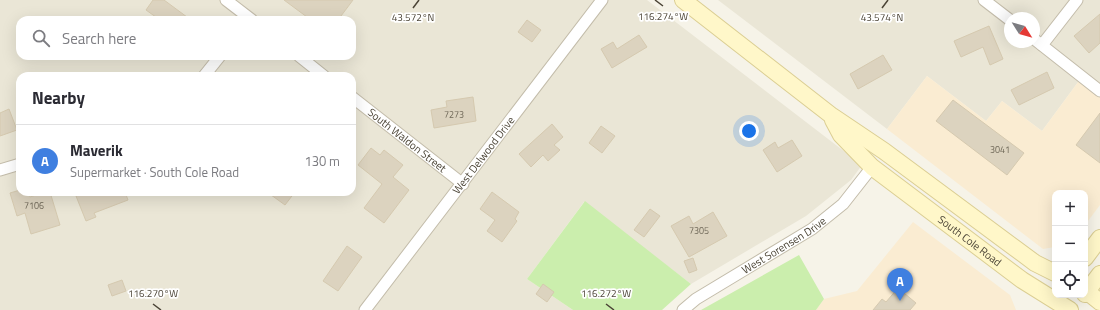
<!DOCTYPE html>
<meta charset="utf-8">
<style>
:root{--surface:#fff;--page:#f2f2f3;--text:#2b2b33;--muted:#7c7c81;--line:#e1e1e2;--accent:#d93025}
body{margin:0;font-family:"Titillium Web",sans-serif;background:var(--page);color:var(--text)}
.controls{position:absolute;right:12px;bottom:12px;display:grid;overflow:hidden;border-radius:8px;box-shadow:0 4px 16px #0002}
.controls button{width:36px;height:36px;display:grid;place-items:center;padding:0;border:0;border-bottom:1px solid var(--line);background:var(--surface);color:var(--text);font:20px sans-serif}
.compass{position:absolute;left:1004px;top:12px;width:36px;height:36px;border-radius:50%;background:var(--surface);box-shadow:0 4px 16px #0002;rotate:127deg}
.you{position:absolute;left:749px;top:131px;width:14px;height:14px;margin:-10px;border:3px solid #fff;border-radius:50%;background:#1a73e8;box-shadow:0 0 0 6px #1a73e833}
.badge{display:grid;place-items:center;width:26px;height:26px;border-radius:50%;background:var(--accent);color:#fff;font-size:13px;font-weight:700}
.pin{position:absolute;translate:-50% -33px;filter:drop-shadow(0 1px 2px #0008)}
.pin::after{content:'';position:absolute;top:21px;width:14px;height:12px;background:inherit;clip-path:polygon(0 0,100% 0,50% 100%)}
.list{margin:0;padding:0;list-style:none}
h2{display:flex;justify-content:space-between;align-items:center;height:52px;margin:0;padding:0 16px;font-size:17px}
h2 small{font-size:13px;font-weight:400;color:var(--muted)}
.list li{display:grid;grid-template-columns:26px 1fr auto;gap:12px;align-items:center;box-sizing:border-box;height:72px;padding:0 16px;border-top:1px solid var(--line)}
.list b{display:block;font-size:15px;white-space:nowrap}
.list p{margin:0;font-size:13px;white-space:nowrap;color:var(--muted)}
.list em{font-size:13px;font-style:normal;color:var(--muted)}
.icon{flex:none;width:22px;height:22px;fill:none;stroke:currentColor;stroke-width:2;stroke-linecap:round;stroke-linejoin:round}
.map{position:relative;flex:none;width:1100px;height:310px;overflow:hidden}
.search{position:absolute;background:var(--surface);box-shadow:0 4px 16px #0002;left:16px;top:16px;width:340px;height:44px;display:flex;align-items:center;gap:10px;box-sizing:border-box;padding:0 14px;border-radius:12px;color:var(--muted);font-size:15px}
.panel{position:absolute;background:var(--surface);box-shadow:0 4px 16px #0002;left:16px;top:72px;width:340px;height:124px;border-radius:12px}
.map>svg:first-child{display:block}
.residential{fill:#eae6d6;fill-rule:evenodd}
.commercial{fill:#faecd2}
.green{fill:#cbeead}
.building{fill:#dcd3bf;stroke:#d5c9af}
.lines{fill:none;stroke-linecap:round;stroke-linejoin:round}
.street-casing{stroke:#c3bcaa;stroke-width:13}
.secondary-casing{stroke:#dbce93;stroke-width:18}
.street{stroke:#fff;stroke-width:11}
.secondary{stroke:#fff7c9;stroke-width:16}
.ticks{fill:none;stroke:#4b4436;stroke-width:1.5}
.labels{text-anchor:middle;stroke-width:3.5;stroke-linejoin:round;paint-order:stroke}
.number-label{font-size:9px;fill:#6f6858}
.street-label{font-size:11px;fill:#4b4436;stroke:#fff}
.ticks-label{font-size:10px;text-anchor:middle;fill:#4b4436;stroke:#fff;stroke-width:3.5;stroke-linejoin:round;paint-order:stroke}
</style>
<div class="map">
<svg width="1100" height="310" viewBox="0 0 1100 310">
<rect width="100%" height="100%" fill="#f6f3e8"/>
<path class="residential" d="M0,0H647L862,165L851,180L806,216L691,284L584,202L527,279L573,310H0ZM20,20H352V56H20ZM20,76H352V192H20Z
M718,0H1100V86L1084,74L1042,131L1002,101L986,121L927,76L887,129ZM1010,18H1034V42H1010Z"/>
<path class="commercial" d="M1084,74L1100,86V205L1085,225V193H1055V247L1043,249L887,129L927,76L986,121L1002,101L1042,131Z
M913,222L1010,295L1016,310H816L824,299L857,291Z"/>
<path class="green" d="M585,201L691,284L662,310H573L527,279Z
M799,255L824,299L816,310H701Z"/>
<path class="building" d="M153,0H164L191,20H160L146,10Z
M284,0H353L338,20H311Z
M1100,14V43L1089,53L1074,36Z
M527,20L541,30L532,42L518,32Z
M989,26L1003,59L990,65L983,47L961,57L954,41Z
M639,35L647,47L612,68L601,49L613,42L617,49Z
M883,55L892,70L858,89L850,74Z
M1047,72L1054,88L1019,105L1011,90Z
M473,97L476,121L434,128L431,110L447,107L446,101Z
M953,100L1024,153L1007,175L936,121Z
M9,109L17,130L0,136V113Z
M1100,113V163L1076,145Z
M552,124L563,137L554,145L560,150L548,161L543,155L531,167L519,154Z
M601,126L615,136L602,153L589,143Z
M792,140L802,156L777,172L763,150L775,142L778,148Z
M371,148L380,155L384,150L403,165L393,177L409,190L384,223L364,208L382,184L358,165Z
M20,190V192H28L30,197L45,192H50L60,225L31,234L25,213L17,216L10,193Z
M85,192H125L128,200L94,213L96,217L86,221L76,196Z
M267,192H295L285,205Z
M492,192L519,212L515,219L517,221L502,242L487,231L495,220L480,209Z
M650,209L660,216L644,237L634,230Z
M713,212L727,236L689,257L671,226L689,216L693,224Z
M347,246L362,257L338,291L323,281Z
M693,258L697,270L689,273L684,261Z
M122,280L126,291L112,296L108,285Z
M543,284L554,292L547,302L536,294Z
M898,288L916,303L910,310H873L882,299L886,302Z"/>
<g class="lines">
<defs>
<g id="street">
<path d="M226,0L252,20"/>
<path d="M984,0L1010,20"/>
<path d="M1034,39L1100,91"/>
<path d="M1042,45L1077,0"/>
<path d="M299,56L324,76"/>
<path d="M204,76L220,56"/>
<path id="s1" d="M352,97L463,184"/>
<path d="M0,170L20,164"/>
<path id="s2" d="M365,310L602,0"/>
<path id="s3" d="M683,310L696,299L812,229L843,204L872,167"/>
</g>
<g id="secondary">
<path d="M683,0L832,116L884,151L1035,263L1055,273"/>
<path id="s4" d="M833,120L841,135L872,167L1022,280L1070,310"/>
<path d="M1085,258L1100,238"/>
<path d="M1085,290L1100,302"/>
<path d="M1085,294L1100,274"/>
</g>
</defs>
<use href="#street" class="street-casing"/>
<use href="#secondary" class="secondary-casing"/>
<use href="#street" class="street"/>
<use href="#secondary" class="secondary"/>
</g>
<path class="ticks" d="M655,0L663,6M413,8L419,0M882,8L888,0M153,304L161,310M606,304L614,310"/>
<g class="labels">
<g class="number-label">
<text x="454" y="118">7273</text>
<text x="1000" y="153">3041</text>
<text x="34" y="209">7106</text>
<text x="699" y="234">7305</text>
</g>
<g class="street-label">
<text dy="4" stroke="none"><textPath href="#s1" startOffset="70">South Waldon Street</textPath></text>
<text dy="4" stroke="none"><textPath href="#s2" startOffset="195">West Delwood Drive</textPath></text>
<text dy="4" stroke="none"><textPath href="#s4" startOffset="184">South Cole Road</textPath></text>
<text dy="4" stroke="none"><textPath href="#s3" startOffset="120">West Sorensen Drive</textPath></text>
</g>
</g>
<g class="ticks-label">
<text x="663" y="20">116.274°W</text>
<text x="413" y="21">43.572°N</text>
<text x="882" y="21">43.574°N</text>
<text x="153" y="297">116.270°W</text>
<text x="606" y="297">116.272°W</text>
</g>
</svg>
<div class="controls">
<button>+</button>
<button>−</button>
<button><svg class="icon" aria-label="locate" viewBox="0 0 24 24"><circle cx="12" cy="12" r="6"/><path d="M12 2v4M12 18v4M2 12h4M18 12h4"/></svg></button>
</div>
<svg class="compass" viewBox="-18 -18 36 36"><path d="M0-13l5 13h-10z" fill="#e53935"/><path d="M0 13l5-13h-10z" fill="#7c7c81"/></svg>
<div class="you"></div>
<div class="pin badge" style="left:900px;top:301px;background:#3f7fe0">A</div>
<div class="search"><svg class="icon" aria-label="search" viewBox="0 0 24 24"><circle cx="10" cy="10" r="6"/><path d="M15 15l6 6"/></svg>Search here</div>
<section class="panel">
<h2>Nearby<small></small></h2>
<ul class="list">
<li><span class="badge" style="background:#3f7fe0">A</span><div><b>Maverik</b><p>Supermarket · South Cole Road</p></div><em>130 m</em></li>
</ul>
</section>
</div>
